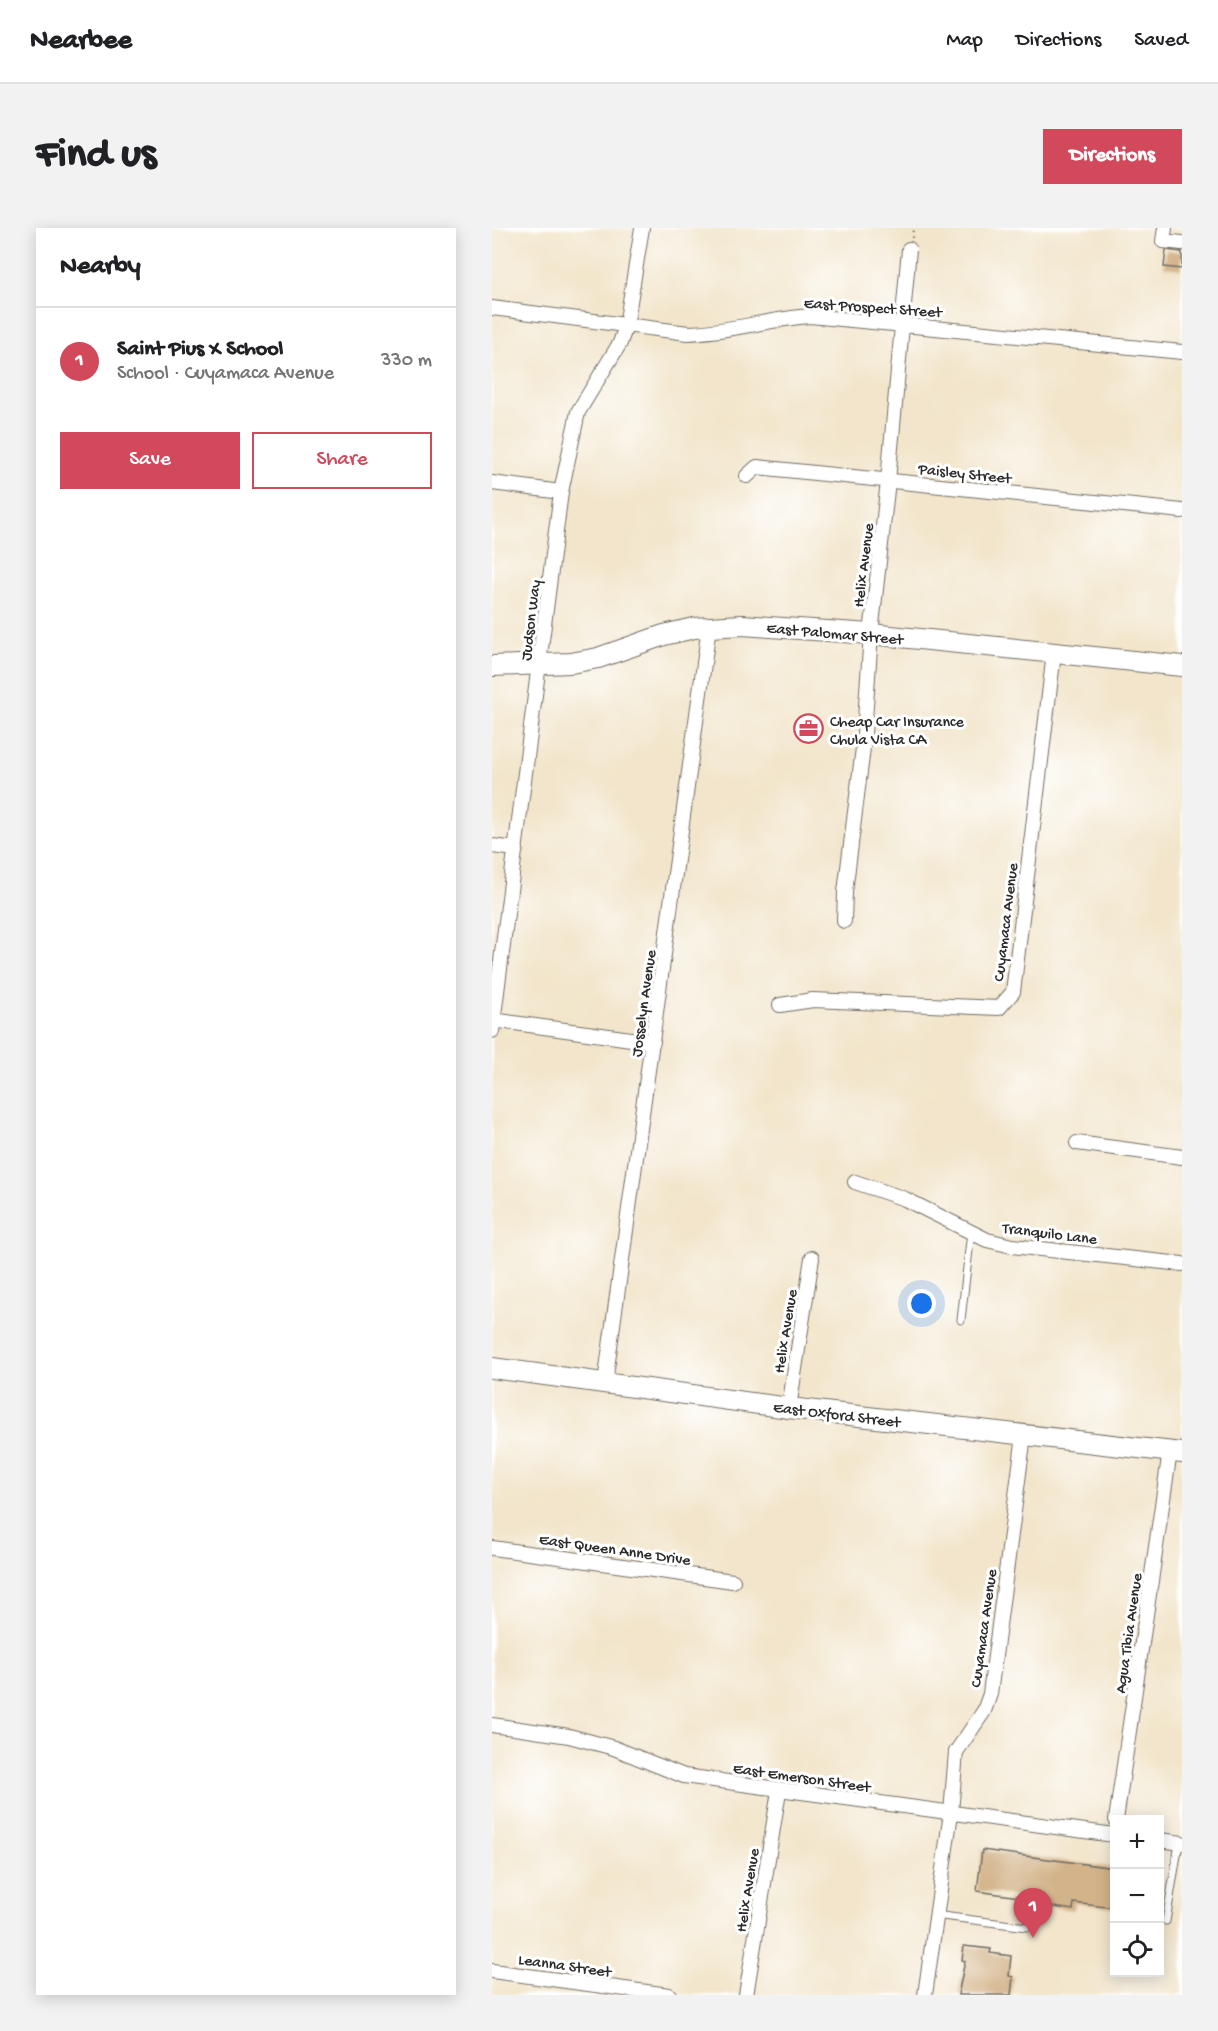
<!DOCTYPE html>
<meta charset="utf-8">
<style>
:root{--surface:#fff;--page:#f2f2f2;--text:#202124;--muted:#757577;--line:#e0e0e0;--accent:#d1495b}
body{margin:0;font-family:"Gochi Hand",sans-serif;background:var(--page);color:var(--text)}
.controls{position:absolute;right:18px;bottom:18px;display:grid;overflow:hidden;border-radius:0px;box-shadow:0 3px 15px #0003}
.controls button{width:54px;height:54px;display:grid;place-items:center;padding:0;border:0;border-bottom:2px solid var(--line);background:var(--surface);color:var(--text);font:30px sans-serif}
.you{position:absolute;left:430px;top:1076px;width:21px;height:21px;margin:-15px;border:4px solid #fff;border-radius:50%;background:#1a73e8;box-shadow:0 0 0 9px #1a73e833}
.badge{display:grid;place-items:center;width:39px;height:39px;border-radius:50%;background:var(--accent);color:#fff;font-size:20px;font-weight:700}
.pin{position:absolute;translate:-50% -50px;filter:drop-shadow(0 2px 3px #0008)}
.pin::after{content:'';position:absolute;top:32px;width:21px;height:18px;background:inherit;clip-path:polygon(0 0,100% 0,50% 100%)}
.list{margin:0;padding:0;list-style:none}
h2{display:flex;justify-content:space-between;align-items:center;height:78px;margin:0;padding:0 24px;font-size:26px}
h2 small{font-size:20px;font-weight:400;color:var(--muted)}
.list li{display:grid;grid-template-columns:39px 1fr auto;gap:18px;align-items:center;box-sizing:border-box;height:108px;padding:0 24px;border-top:2px solid var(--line)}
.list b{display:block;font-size:22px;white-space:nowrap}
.list p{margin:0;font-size:20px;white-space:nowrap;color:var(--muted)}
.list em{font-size:20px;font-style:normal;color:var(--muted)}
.actions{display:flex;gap:12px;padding:18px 24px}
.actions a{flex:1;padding:14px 0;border:2px solid var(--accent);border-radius:0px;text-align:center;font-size:21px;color:var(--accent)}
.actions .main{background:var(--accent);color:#fff}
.icon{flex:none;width:33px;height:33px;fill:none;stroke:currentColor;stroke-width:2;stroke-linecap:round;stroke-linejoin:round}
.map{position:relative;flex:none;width:690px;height:1767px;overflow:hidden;border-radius:0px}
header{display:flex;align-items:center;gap:36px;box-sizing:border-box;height:84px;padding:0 30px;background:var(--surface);border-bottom:2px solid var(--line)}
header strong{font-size:28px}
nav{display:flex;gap:33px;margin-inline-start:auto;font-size:21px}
.intro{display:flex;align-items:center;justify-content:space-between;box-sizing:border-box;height:144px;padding:0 36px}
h1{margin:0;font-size:42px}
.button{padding:15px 27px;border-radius:0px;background:var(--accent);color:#fff;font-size:21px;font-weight:700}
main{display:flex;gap:36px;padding:0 36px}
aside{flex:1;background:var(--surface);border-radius:0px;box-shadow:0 3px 15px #0003}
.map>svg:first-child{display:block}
.building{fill:#d3b389}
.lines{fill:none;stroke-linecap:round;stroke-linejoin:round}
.lane-casing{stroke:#716c63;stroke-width:9}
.street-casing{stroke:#716c63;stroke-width:16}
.secondary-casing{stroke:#716c63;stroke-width:22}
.path{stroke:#716c63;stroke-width:2;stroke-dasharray:1.5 4.5;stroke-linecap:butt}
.lane{stroke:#fff;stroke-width:7}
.street{stroke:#fff;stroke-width:14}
.secondary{stroke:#fff;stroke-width:20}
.labels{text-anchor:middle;stroke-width:6;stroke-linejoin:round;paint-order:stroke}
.street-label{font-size:16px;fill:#2b2b2b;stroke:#fff}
.poi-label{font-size:16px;fill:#2b2b2b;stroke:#fff;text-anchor:start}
</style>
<header>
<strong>Nearbee</strong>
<nav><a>Map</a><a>Directions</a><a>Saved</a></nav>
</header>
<div class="intro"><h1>Find us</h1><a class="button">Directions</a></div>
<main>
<aside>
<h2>Nearby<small></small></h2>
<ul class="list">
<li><span class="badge">1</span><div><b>Saint Pius X School</b><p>School · Cuyamaca Avenue</p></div><em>330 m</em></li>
</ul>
<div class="actions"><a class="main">Save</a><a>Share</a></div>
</aside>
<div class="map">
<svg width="690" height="1767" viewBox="0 0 690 1767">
<rect width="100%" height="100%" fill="#fff"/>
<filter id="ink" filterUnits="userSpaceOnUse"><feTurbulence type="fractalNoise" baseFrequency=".0167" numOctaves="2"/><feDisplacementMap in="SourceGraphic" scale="12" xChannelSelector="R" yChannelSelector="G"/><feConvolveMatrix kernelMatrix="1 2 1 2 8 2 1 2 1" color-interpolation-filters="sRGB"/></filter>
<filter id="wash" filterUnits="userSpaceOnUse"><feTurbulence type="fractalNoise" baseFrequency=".008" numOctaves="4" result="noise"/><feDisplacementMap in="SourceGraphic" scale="24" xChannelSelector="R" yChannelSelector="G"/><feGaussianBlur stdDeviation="1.35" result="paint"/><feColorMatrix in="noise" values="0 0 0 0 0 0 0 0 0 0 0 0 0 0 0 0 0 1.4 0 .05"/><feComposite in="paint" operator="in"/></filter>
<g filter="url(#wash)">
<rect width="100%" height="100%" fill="#f2e5cb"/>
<g id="blocks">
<path class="building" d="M674,22L690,24V41L672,39Z
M490,1622L622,1640V1680L582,1675L581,1682L548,1677L549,1672L485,1663Z
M472,1718L499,1721L498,1725L519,1728L517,1748L521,1749L519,1767H466L473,1733L470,1732Z"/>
</g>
</g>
<g filter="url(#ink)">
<use href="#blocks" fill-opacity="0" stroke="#716c63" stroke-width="1.5"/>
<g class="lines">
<defs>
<path id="lane" d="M469,1092L479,1004
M443,1687L535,1699
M674,1693L687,1615"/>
<path id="street" d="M673,0L671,13L690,15
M0,80L196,105C237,104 277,91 318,88L690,124
M255,248L265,239L690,283
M0,255L69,264
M0,618L24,621
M352,693L353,664L371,520L379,406L396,253L417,21
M288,777L321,772L507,780L521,764L562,425
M0,792L161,814
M0,803L69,264L86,184L128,115L134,98L150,0
M585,915L690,929
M363,954L413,971L495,1012L520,1018L690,1036
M113,1155L217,399
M297,1180L320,1030
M0,1320L241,1353
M0,1497L77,1508L122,1520L192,1548L622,1607
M624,1592L678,1223
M668,1612L690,1615
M0,1743L177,1767
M254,1767L287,1563
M433,1767L459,1585L464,1524L492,1483L498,1466L532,1207"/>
<path id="secondary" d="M0,438L79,435L106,430L172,407L202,400L250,397L379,406L690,438
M0,1140L297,1180L690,1225"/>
</defs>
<use href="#lane" class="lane-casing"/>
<use href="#street" class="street-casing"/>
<use href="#secondary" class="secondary-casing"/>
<path class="path" d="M420,10L421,0"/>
<use href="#lane" class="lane"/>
<use href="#street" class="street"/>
<use href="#secondary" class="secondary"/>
</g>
</g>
<defs>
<symbol id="office-ring" viewBox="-11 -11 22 22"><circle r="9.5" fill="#fff" stroke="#d1495b" stroke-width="1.5"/><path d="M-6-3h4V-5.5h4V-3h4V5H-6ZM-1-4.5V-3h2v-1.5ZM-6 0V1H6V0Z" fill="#d1495b"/></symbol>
</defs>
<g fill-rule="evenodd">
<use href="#office-ring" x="300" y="484" width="33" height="33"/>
</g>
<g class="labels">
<g class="street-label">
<text transform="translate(381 78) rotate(4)" y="6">East Prospect Street</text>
<text transform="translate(473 244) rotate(6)" y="6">Paisley Street</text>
<text transform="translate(370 337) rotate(-83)" y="6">Helix Avenue</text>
<text transform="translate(37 392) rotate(-83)" y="6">Judson Way</text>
<text transform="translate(343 404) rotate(5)" y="6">East Palomar Street</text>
<text transform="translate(512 694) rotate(-83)" y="6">Cuyamaca Avenue</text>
<text transform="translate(150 775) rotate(-82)" y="6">Josselyn Avenue</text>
<text transform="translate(558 1004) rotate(7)" y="6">Tranquilo Lane</text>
<text transform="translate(292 1103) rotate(-81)" y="6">Helix Avenue</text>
<text transform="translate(345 1185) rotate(7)" y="6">East Oxford Street</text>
<text transform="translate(123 1320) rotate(8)" y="6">East Queen Anne Drive</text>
<text transform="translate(490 1400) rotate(-82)" y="6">Cuyamaca Avenue</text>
<text transform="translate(635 1405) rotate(-82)" y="6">Agua Tibia Avenue</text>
<text transform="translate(310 1548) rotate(8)" y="6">East Emerson Street</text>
<text transform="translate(254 1662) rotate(-81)" y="6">Helix Avenue</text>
<text transform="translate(73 1736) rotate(8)" y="6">Leanna Street</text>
</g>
<g class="poi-label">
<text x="338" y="498">Cheap Car Insurance<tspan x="338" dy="18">Chula Vista CA</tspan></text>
</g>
</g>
</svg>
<div class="controls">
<button>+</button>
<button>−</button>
<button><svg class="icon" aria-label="locate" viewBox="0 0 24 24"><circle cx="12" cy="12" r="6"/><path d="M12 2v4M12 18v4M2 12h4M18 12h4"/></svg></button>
</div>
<div class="you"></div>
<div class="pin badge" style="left:541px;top:1710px">1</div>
</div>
</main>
